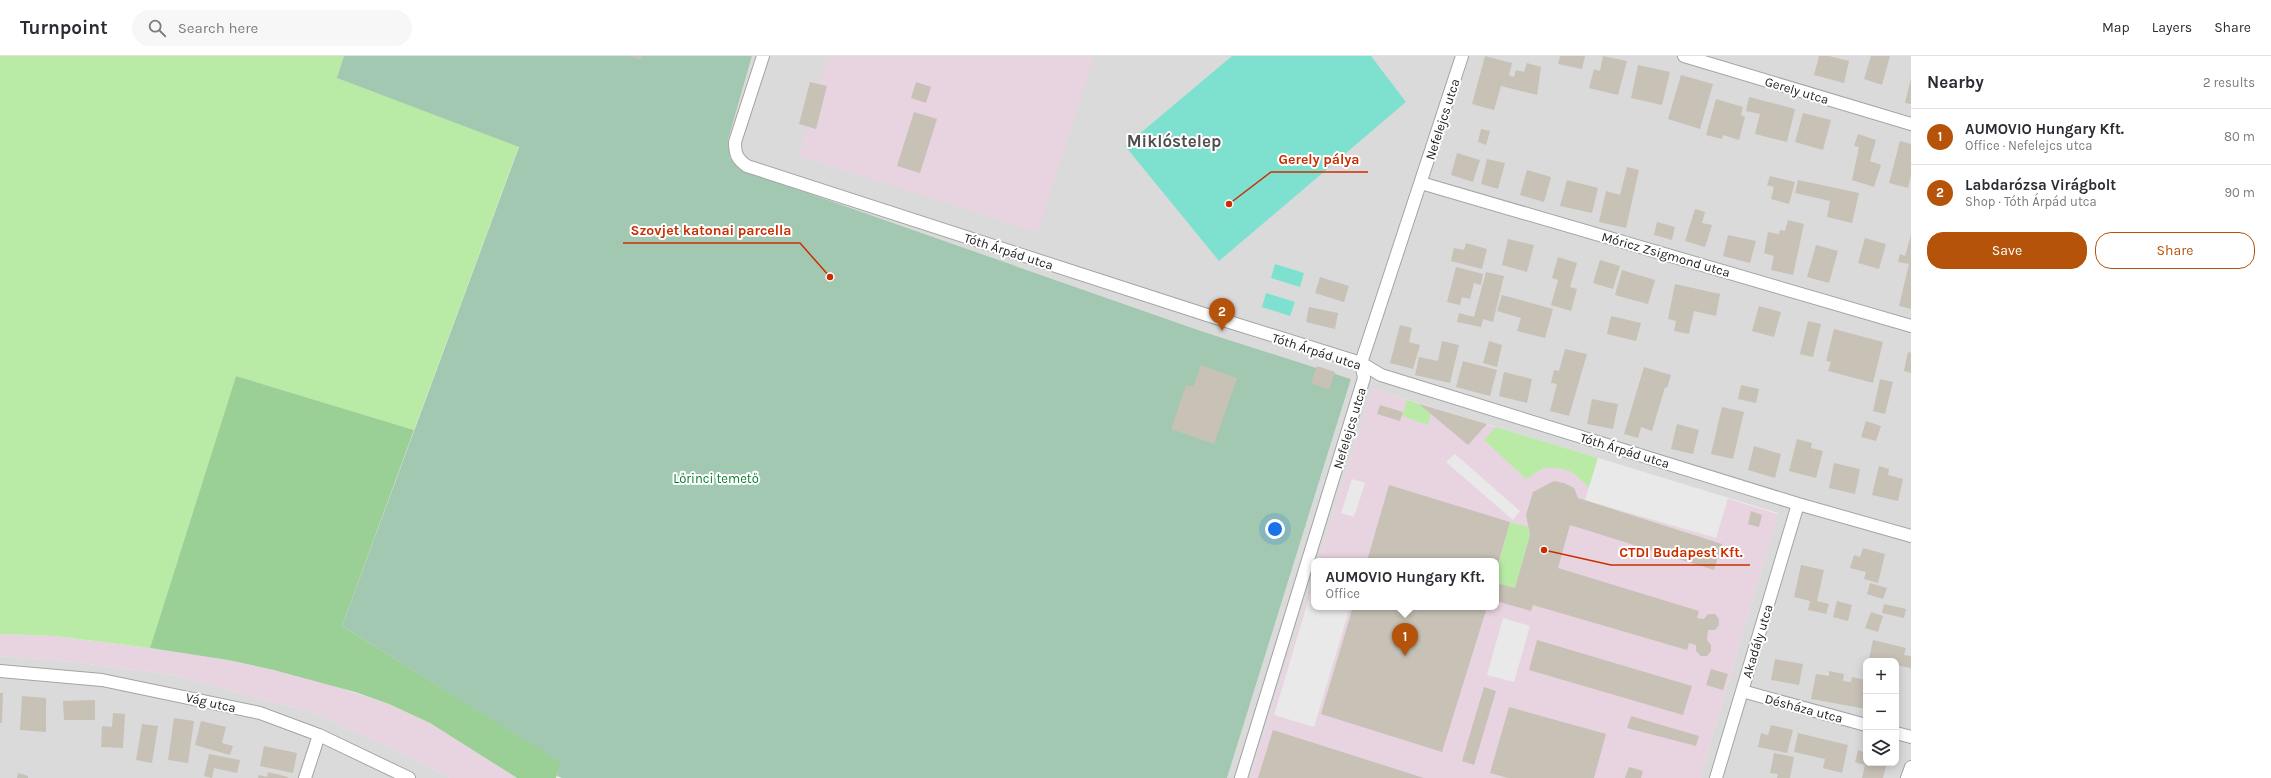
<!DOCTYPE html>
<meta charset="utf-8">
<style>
:root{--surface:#fff;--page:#f7f7f7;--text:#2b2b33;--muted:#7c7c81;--line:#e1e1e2;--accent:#b45309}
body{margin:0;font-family:Karla,sans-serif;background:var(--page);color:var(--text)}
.controls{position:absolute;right:12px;bottom:12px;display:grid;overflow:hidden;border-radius:8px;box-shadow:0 2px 10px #0003}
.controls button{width:36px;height:36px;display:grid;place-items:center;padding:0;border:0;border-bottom:1px solid var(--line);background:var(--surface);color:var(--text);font:20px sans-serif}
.you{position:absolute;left:1275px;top:473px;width:14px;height:14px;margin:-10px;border:3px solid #fff;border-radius:50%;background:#1a73e8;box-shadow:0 0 0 6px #1a73e833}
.badge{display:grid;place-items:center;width:26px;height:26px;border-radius:50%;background:var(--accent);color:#fff;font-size:13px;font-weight:700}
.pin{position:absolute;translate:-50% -33px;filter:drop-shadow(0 1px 2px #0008)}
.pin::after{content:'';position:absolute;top:21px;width:14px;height:12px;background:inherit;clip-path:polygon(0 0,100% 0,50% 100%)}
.popup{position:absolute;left:1311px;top:502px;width:188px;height:52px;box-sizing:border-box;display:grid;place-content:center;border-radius:8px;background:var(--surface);filter:drop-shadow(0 1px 3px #0005);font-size:13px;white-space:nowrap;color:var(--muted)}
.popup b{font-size:15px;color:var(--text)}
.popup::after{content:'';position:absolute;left:50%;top:100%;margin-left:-8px;border:8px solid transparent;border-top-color:var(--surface)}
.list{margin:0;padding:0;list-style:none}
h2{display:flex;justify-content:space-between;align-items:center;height:52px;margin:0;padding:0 16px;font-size:17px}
h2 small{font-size:13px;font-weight:400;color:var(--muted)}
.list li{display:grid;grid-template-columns:26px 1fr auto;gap:12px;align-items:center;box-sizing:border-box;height:56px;padding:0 16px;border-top:1px solid var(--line)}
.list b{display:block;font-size:15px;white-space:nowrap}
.list p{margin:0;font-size:13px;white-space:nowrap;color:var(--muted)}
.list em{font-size:13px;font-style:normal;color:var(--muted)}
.actions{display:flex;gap:8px;padding:12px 16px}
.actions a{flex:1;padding:9px 0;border:1px solid var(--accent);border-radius:16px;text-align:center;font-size:14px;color:var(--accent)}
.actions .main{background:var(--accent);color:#fff}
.icon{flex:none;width:22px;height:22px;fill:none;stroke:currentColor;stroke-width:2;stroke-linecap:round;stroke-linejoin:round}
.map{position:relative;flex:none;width:1911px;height:722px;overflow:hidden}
header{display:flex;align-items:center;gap:24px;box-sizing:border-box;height:56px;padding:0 20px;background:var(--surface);border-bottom:1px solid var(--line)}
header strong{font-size:19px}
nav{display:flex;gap:22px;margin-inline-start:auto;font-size:14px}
.search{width:280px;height:36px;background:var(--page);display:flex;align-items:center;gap:10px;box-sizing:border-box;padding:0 14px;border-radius:22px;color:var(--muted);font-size:15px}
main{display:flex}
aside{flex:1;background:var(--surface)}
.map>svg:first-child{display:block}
.residential{fill:#dbdada;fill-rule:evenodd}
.industrial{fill:#e8d4e0}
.grass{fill:#b9eba7}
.forest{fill:#9acf96}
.cemetery{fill:#a3c8b1}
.pitch{fill:#7ee1d0}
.parking{fill:#e9e9e9}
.building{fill:#c7c1b6}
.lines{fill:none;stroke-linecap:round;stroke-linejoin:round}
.minor-casing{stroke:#a4a4a4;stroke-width:14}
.minor{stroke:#fff;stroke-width:12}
.labels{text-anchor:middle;stroke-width:4;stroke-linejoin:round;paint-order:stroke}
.street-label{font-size:13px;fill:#1d1d1d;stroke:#fff}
.park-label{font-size:13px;fill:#087f2c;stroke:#fff}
.district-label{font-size:17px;font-weight:bold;fill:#505050;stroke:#fff}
.leader{fill:none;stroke:#cb2d00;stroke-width:1.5}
.callout-dot{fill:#cb2d00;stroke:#fff;stroke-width:1.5}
.callout-label{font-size:14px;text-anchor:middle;font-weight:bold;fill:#cb2d00;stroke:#fff;stroke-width:4;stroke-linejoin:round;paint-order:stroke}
</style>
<header>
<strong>Turnpoint</strong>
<div class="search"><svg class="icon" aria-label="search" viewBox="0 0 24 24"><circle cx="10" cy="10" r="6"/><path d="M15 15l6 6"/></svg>Search here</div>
<nav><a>Map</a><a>Layers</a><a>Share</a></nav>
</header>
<main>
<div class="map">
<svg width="1911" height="722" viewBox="0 0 1911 722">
<rect width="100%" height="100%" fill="#efede3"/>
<path class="residential" d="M752,0H1911V722H1700L1778,457L1372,333L1318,505H1314V518L1250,722H1227L1351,323L1201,275L738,113L730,102L728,84ZM1866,605H1896V707H1866Z
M0,600L66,605L173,619L314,657L415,703L450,722H0Z"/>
<path class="industrial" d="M825,0H1094L1038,176L799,100L827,2Z
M1372,333L1778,458L1700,722H1250L1314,518V551H1496V505H1318Z
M0,578L55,580L150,592L228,604L310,622L389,648L430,667L517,722H450L415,703L314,657L173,619L66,605L0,600Z"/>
<path class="grass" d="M0,0H344L338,22L519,90L414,374L236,320L150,592L55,580L0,578Z
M1407,344L1419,348L1431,358L1428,369L1402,360Z
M1496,371L1598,402L1589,431L1572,416L1559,412H1543L1526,423L1484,384Z
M1510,466L1528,471L1530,479L1515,532L1496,527V517Z"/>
<path class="forest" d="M236,320L414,374L342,570L561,706L556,722H517L430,667L389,648L355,636L274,614L228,604L150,592Z"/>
<path class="cemetery" d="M344,0H752L728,84L730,102L739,113L1201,275L1351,323L1227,722H562L557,720L560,706L342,570L519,91L337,22Z"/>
<path class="pitch" d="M1232,0H1371L1406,46L1219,205L1125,90Z
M1275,208L1304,217L1300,231L1271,222Z
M1266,237L1295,246L1290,260L1262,251Z"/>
<path class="parking" d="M1455,398L1520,455L1513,464L1446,406Z
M1598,402L1728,442L1716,482L1585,444Z
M1352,423L1365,427L1354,461L1341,457Z
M1314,525V551H1350L1314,671L1274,659Z
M1503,562L1530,570L1514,626L1487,619Z"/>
<path class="building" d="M630,0H642L641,4Z
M1485,0L1512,7L1509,19L1514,21L1516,14L1524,16L1527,7L1541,11L1537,39L1501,30L1494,54L1472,48Z
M1560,0H1585L1582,13L1558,8Z
M1603,0L1627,5L1618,39L1589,32L1594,13L1600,15Z
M1819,0H1829L1849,5L1844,27L1814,19Z
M1871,0H1890L1882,29L1864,23Z
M1638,9L1670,16L1662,49L1631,42Z
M1681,19L1713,28L1700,73L1668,63Z
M1911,22V48L1905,47Z
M810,26L827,30L816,73L799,68Z
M916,26L931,31L926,47L911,42Z
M1749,41L1795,53L1787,86L1755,78L1760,58L1746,55Z
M1716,43L1743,51L1741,59L1745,61L1739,84L1723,79L1722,83L1706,79Z
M914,56L937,63L920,117L897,110Z
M1803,57L1831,64L1823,94L1795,86Z
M1481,73L1490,75L1486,89L1478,86Z
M1858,78L1876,84L1870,105L1881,109L1874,131L1852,124L1859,91L1854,90Z
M1900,85L1911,88V119L1908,132L1889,127Z
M1457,97L1480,104L1473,126L1451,119Z
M1487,103L1505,107L1498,133L1481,128Z
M1627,111L1639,114L1626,172L1599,166L1606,135L1620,139Z
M1527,114L1551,121L1544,146L1520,139Z
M1770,120L1795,126L1789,148L1771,143L1774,131L1767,129Z
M1567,124L1598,132L1592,157L1560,150Z
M1798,124L1859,137L1852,167L1827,161L1830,145L1795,137Z
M1695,153L1705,156L1702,167L1712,169L1705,191L1685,185Z
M1788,164L1804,168L1793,219L1771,214L1774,200L1764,197L1768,176L1779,178L1780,174L1785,175Z
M1657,166L1675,171L1672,184L1654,179Z
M1728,179L1756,185L1750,207L1723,200Z
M1911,179V253L1899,250L1909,208L1898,206L1900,198L1905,200Z
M1865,182L1886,188L1879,213L1858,207Z
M1508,183L1534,189L1527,216L1502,209Z
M1466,187L1487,193L1482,213L1451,205L1454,192L1464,194Z
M1816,189L1838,195L1829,227L1807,221Z
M1558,201L1577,207L1570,231L1577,233L1571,255L1551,249L1558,224L1552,222Z
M1600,204L1620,210L1613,233L1593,227Z
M1456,211L1483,218L1481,229L1474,227L1470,243L1462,241L1460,249L1447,246Z
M1622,214L1655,224L1648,248L1615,239Z
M1486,216L1504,220L1493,266L1483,263L1481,271L1457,266L1459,257L1474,261Z
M1320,221L1349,230L1344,246L1315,237Z
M1675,228L1720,238L1716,260L1694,255L1689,278L1674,275L1676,265L1668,263Z
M1502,239L1553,253L1545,282L1517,275L1521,262L1497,255Z
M1759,250L1781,256L1774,281L1752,275Z
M1309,251L1338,257L1335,273L1306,266Z
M1611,260L1641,267L1636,285L1607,278Z
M1808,265L1821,268L1813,301L1800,298Z
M1400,269L1412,272L1409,286L1420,289L1413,313L1390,307Z
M1834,273L1883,286L1873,327L1828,315L1831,306L1826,305Z
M1442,285L1459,289L1450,327L1415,319L1419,301L1438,305Z
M1489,285L1502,289L1497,311L1483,307Z
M1565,293L1587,298L1569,360L1550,355L1557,328L1551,327L1554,314L1559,315Z
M1908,296L1911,297V317L1904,315Z
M1463,305L1497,314L1490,340L1456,331Z
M1201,309L1237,322L1214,388L1171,373L1186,329L1193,331Z
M1317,310L1335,316L1329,334L1311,327Z
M1644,311L1671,319L1667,332L1665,331L1652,375L1641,371L1638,382L1624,378Z
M1504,316L1532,323L1527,347L1499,340Z
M1880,323L1893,326L1885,358L1873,355Z
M1741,329L1759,333L1756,347L1738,343Z
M1592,343L1618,348L1613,373L1587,368Z
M1419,348L1487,368L1468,389Z
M1380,349L1403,356L1400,365L1377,358Z
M1722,351L1744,356L1733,403L1711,398Z
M1866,365L1881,370L1876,385L1861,381Z
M1677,368L1699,374L1693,398L1671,393Z
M1797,383L1812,387L1811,392L1823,395L1816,422L1789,415Z
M1754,390L1781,398L1775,422L1748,414Z
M1834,407L1860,413L1855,438L1829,432Z
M1879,410L1889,413L1888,419L1903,423L1898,445L1872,439Z
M1554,425L1564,427L1574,432L1578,442L1722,488L1714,514L1570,469L1558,512L1699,555L1697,562L1704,563L1708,558H1715L1719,563V569L1715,574H1708L1707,584L1711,589V595L1707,600H1701L1696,595V589L1689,587L1687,594L1533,549L1531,555L1496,545V527L1515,532L1530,479L1526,459L1533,436Z
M1389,429L1510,466L1496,515V505H1367Z
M1751,455L1762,459L1759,471L1748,468Z
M1863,492L1885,498L1878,527L1864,523L1866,516L1850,512L1854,499L1860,501Z
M1801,509L1824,514L1817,545L1829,548L1826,558L1808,554L1810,545L1794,541Z
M1870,527L1887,532L1883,543L1867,538Z
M1837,545L1852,549L1848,565L1833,561Z
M1884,548L1906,553L1904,562L1882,557Z
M1353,551H1487L1442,696L1321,658Z
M1871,556L1883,560L1878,576L1865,572Z
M1537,584L1692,630L1683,659L1529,614Z
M1873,584L1906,592L1904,599L1911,600V612L1896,609V605L1869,603Z
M1775,603L1803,608L1799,629L1771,624Z
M1711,613L1728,618L1723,634L1706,629Z
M1829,615L1844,618L1843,625L1851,626L1852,621L1866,624V653L1811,643L1816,618L1829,620Z
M1484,631L1496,635L1474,709L1462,705Z
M0,637H3L2,667H0Z
M22,640L46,642V676L20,674Z
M95,644V664H64L63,645Z
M1509,651L1606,678L1594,722H1508L1490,717Z
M113,657L125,658L123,692L101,691L102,670L112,671Z
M1631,660L1699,680L1696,690L1627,672Z
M174,662L194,665L188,707L168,704Z
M201,665L226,671L222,687L233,690L230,699L195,689Z
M142,668L158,670L152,707L136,704Z
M1771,669L1793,674L1787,697L1758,691L1761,677L1768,679Z
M1273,674L1424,722H1258Z
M1798,677L1848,689L1842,717L1823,712L1825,703L1794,696Z
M264,690L297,697L293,717L260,710Z
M1858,694L1866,697V707H1887L1883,722H1862L1865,709L1855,706Z
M1774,697L1794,701L1790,722H1777L1778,718L1770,717Z
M209,698L240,704L237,717L214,712L212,722L204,720Z
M1629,711L1643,715L1641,722H1625Z
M268,716L288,721V722H258L259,719L267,721Z
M18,717L28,720V722H17Z"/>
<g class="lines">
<defs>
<path id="minor" d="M763,0L735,86C735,98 737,103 747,110L1207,259L1361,307L1381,319L1798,448L1911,480
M1684,0L1911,68
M1421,127L1911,270
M0,615L102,624L260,657L319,679L409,722
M1742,635L1866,669
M1896,677L1911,681
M305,722L319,679
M1241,722L1364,322L1361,307L1462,0
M1716,722L1798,448
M1907,722L1911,711"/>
</defs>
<use href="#minor" class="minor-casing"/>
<use href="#minor" class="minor"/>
</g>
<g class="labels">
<g class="street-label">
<text transform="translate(1797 34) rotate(17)" y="5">Gerely utca</text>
<text transform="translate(1442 63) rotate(-72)" y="5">Nefelejcs utca</text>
<text transform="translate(1009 195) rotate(18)" y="5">Tóth Árpád utca</text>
<text transform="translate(1666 198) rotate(16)" y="5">Móricz Zsigmond utca</text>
<text transform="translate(1317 295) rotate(18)" y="5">Tóth Árpád utca</text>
<text transform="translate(1349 372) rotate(-73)" y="5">Nefelejcs utca</text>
<text transform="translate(1625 394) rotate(17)" y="5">Tóth Árpád utca</text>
<text transform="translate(1757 585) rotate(-73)" y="5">Akadály utca</text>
<text transform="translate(211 646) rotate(13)" y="5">Vág utca</text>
<text transform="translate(1804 652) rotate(15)" y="5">Désháza utca</text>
</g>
<g class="park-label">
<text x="716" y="427">Lőrinci temető</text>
</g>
<g class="district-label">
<text x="1174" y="91">Miklóstelep</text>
</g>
</g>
<path class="leader" d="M1229 148L1271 116H1368M830 221L800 187H623M1544 494L1611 509H1750"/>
<g class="callout-dot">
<circle cx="1229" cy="148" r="4"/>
<circle cx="830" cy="221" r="4"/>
<circle cx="1544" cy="494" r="4"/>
</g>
<g class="callout-label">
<text x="1319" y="108">Gerely pálya</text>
<text x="711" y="179">Szovjet katonai parcella</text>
<text x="1681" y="501">CTDI Budapest Kft.</text>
</g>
</svg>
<div class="controls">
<button>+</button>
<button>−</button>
<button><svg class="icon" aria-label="layers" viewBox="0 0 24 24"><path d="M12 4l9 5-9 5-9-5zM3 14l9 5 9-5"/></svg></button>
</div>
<div class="you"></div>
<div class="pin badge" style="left:1405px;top:600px">1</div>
<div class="popup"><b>AUMOVIO Hungary Kft.</b>Office</div>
<div class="pin badge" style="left:1222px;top:275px">2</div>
</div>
<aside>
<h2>Nearby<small>2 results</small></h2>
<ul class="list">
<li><span class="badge">1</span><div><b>AUMOVIO Hungary Kft.</b><p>Office · Nefelejcs utca</p></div><em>80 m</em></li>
<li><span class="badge">2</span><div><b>Labdarózsa Virágbolt</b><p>Shop · Tóth Árpád utca</p></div><em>90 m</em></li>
</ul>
<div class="actions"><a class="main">Save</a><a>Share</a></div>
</aside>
</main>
